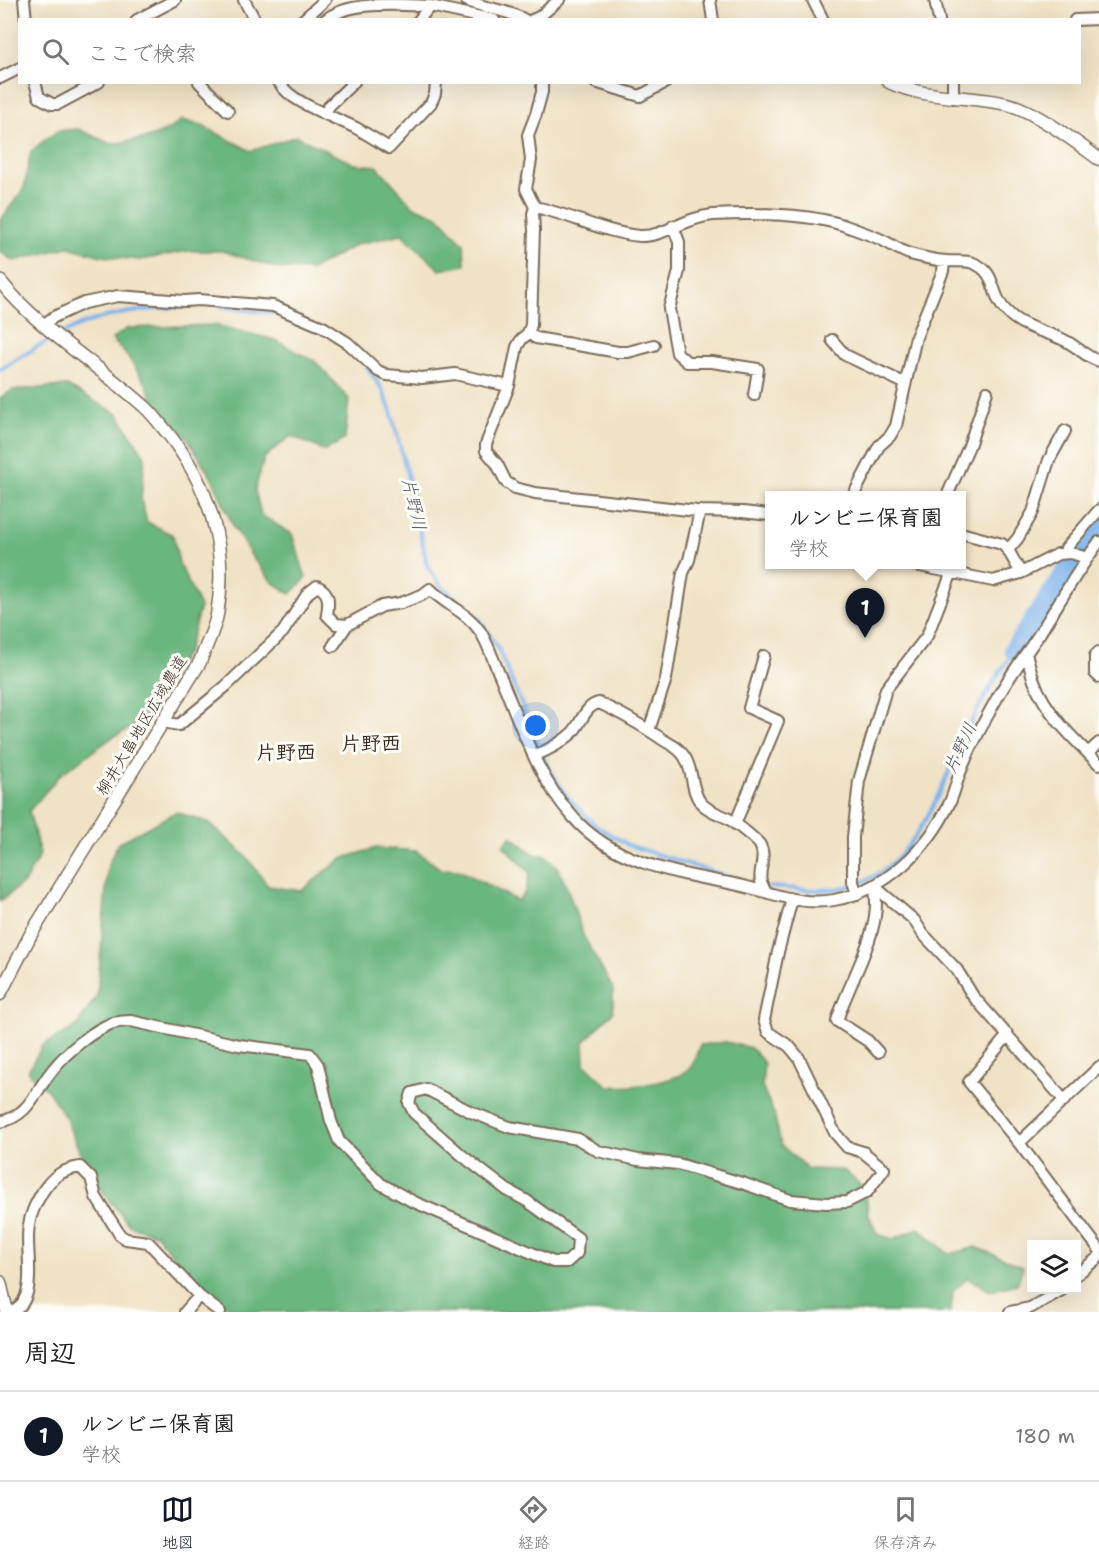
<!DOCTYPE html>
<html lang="ja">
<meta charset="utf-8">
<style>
:root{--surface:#fff;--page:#f2f2f2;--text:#202124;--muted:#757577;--line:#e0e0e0;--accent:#111827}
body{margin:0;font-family:"Shantell Sans","Klee One",sans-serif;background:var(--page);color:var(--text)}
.controls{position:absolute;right:18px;bottom:18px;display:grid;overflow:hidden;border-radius:0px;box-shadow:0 6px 24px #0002}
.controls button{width:54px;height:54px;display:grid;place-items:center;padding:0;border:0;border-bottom:2px solid var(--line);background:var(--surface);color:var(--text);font:30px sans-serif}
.you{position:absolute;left:536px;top:726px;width:21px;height:21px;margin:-15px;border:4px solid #fff;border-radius:50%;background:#1a73e8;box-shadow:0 0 0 9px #1a73e833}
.badge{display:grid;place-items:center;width:39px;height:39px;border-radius:50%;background:var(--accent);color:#fff;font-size:20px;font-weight:700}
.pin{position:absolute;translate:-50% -50px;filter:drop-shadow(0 2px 3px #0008)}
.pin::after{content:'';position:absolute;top:32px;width:21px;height:18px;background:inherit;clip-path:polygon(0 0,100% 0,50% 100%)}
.popup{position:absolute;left:765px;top:491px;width:201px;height:78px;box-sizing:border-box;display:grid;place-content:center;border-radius:0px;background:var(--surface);filter:drop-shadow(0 2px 4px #0005);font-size:20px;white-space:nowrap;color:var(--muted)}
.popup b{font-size:22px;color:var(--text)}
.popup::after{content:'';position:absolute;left:50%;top:100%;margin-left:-12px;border:12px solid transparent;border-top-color:var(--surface)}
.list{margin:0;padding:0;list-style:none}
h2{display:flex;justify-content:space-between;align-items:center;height:78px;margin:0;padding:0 24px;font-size:26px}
h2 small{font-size:20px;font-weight:400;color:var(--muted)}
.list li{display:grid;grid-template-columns:39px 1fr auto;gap:18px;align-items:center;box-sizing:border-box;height:90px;padding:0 24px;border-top:2px solid var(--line)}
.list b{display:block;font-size:22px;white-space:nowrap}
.list p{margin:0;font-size:20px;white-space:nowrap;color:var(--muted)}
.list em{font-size:20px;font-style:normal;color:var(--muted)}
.icon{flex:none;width:33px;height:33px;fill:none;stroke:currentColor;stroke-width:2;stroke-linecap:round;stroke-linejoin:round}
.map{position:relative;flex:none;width:1099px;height:1312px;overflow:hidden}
.search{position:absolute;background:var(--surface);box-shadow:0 6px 24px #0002;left:18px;right:18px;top:18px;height:66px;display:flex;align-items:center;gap:15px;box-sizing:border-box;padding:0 21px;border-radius:0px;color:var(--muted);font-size:22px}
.sheet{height:168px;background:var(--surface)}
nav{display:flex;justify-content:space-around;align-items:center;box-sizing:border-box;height:84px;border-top:2px solid var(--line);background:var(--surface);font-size:16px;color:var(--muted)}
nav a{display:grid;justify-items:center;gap:3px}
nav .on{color:var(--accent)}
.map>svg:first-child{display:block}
.forest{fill:#6bb67f;stroke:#53704e;stroke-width:1.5}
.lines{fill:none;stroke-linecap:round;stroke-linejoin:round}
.stream{stroke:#7eb2eb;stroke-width:4}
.river{stroke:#7eb2eb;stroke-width:22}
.minor-casing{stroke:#7a6a58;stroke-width:14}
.tertiary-casing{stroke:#7a6a58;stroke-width:15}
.minor{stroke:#fff;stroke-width:10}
.tertiary{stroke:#fff;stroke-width:12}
.labels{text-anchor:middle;stroke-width:6;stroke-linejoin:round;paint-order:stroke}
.street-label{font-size:16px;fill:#3b2a1e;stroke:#fdfcf7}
.water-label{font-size:18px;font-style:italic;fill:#525a66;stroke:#fdfcf7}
.quarter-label{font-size:20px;font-weight:bold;fill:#3b2a1e;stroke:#fdfcf7}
</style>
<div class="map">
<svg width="1099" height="1312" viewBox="0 0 1099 1312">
<rect width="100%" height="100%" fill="#fdfcf7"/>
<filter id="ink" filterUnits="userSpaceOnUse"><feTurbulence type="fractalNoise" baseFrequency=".0167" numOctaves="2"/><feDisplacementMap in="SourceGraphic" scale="12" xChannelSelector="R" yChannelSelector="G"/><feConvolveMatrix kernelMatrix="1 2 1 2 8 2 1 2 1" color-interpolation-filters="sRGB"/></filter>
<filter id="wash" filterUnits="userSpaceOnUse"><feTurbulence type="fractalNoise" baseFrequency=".008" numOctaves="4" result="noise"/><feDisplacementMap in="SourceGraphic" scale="24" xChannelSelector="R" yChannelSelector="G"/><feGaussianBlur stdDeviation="1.35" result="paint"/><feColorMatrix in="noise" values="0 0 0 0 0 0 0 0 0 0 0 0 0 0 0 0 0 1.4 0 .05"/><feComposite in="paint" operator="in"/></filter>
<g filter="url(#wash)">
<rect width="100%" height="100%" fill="#f0e2c5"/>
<path class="forest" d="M182,120L201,125L251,151L296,136L354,164L377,166L413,206L438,216L464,244L465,265L440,270L402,234L357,244L311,270L280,269L222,251H188L140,260L102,256L68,247L14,261L0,252V221L24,188L31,151L57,131L78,129L111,144L147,138L166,131Z
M215,325L275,340L316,362L349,399L345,439L325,451L291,436L264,458L255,490L261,515L292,534L306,578L291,594L272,582L251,555L234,528L213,480L186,436L154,404L147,385L128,357L112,339L128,328Z
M67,386L118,414L145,457L141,500L147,522L173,535L179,563L200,607L188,650L143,722L113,737L61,774L29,811L40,855L24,883L0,901V398L13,390Z
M176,812L209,823L246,856L268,886L301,891L341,859L376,848L416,851L441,869L459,870L518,901L525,892L530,873L503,845L511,836L534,854L546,856L558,868L568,890L583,935L613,989V1012L584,1042L585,1064L608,1086C627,1088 676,1083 690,1068C695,1063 697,1052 700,1045L726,1042L751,1048L764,1063L762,1086L774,1114L781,1145L808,1169L844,1170L866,1190L868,1213L877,1234L893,1239L919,1228L949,1254L976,1247L1023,1267L1017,1284L990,1291L968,1278L953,1291L951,1312H248L224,1305L194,1283L156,1234L130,1226L105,1195L81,1155L65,1117L48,1091L28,1071L42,1046L76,1027L97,996L108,865L118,843Z"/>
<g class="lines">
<path class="stream" d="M222,307L280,314
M367,367L382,389L391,411L412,493L427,565L440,585L480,620L497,646L547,765L568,798L595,825L628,845L735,879
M0,370C30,351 64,329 98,319C127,311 156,309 185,306
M770,887C798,889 829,894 857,884C919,864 942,782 968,729C981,701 997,675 1015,650"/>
<path class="river" d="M1015,650L1099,525"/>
</g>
</g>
<g filter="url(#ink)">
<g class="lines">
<defs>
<path id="minor" d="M24,0L26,20
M244,0L255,20
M466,0C484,9 507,9 525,20
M710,0L713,20
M813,0L823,20
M935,0L939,20
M137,20L175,0
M303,20L325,0
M325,20C349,0 400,5 430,6
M419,20L430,6L494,20
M532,20L539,17L559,0
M1075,20L1099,19
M0,78L20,68
M35,82L39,97L52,104H58L99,82
M199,82L228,111
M279,82C290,103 335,117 356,128C367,134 378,141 389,148L431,103L435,94L436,82
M595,82L640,96L666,82
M953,82V98
M325,114L329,106L354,82
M535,207L526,189L531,160L528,135L536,114L542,92V82
M673,226L679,242V271L669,309L677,353L687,362H712L758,369L754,395
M44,324L54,317L84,303L118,296L184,301L199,300L273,306L323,327L348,343L378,371L387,375L422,378L455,374L509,386
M528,333L536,338L618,352H628L654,345
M832,340L845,355L904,383
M853,496L879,446L890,436L896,426L916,337L943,271L944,261
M947,496L969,446L987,392
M769,515L743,512L697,511L535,493L515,488L506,482L497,464L486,451V444L509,386L517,347L521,340L528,333L531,325L534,230L533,214L535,207C570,214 604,233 640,236C664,237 686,217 713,215C754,213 805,213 843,225C856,230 869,234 882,240C891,244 900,251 910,254C921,257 934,260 946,261C954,262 965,260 973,263C996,272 990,289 1002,306C1017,327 1043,330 1064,340C1077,346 1085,357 1099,361
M961,533L1002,544L1008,550L1021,573
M1008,550L1018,538L1033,512L1049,460L1065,431
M1067,553L1066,548L1099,510
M910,564L993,581L1021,573L1058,554L1071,553L1087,558
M333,646L347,625
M1099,652L1095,656V673L1099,677
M1026,654C1029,663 1031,672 1034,681C1047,715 1074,739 1099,764
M163,722L179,725L225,687L283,632L308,593L317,586C330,592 329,602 327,615L336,624L347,625L382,606L401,603L422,595L430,589C446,605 467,612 480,631C489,645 494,663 501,678C521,726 537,777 573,817C612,862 674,873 729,883C764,889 798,907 834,900C885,891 929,848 950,802C955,791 957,779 962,768C971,745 984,722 996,700C1008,678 1024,657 1038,636C1058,605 1076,572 1099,542
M649,730L666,679L683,573L689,560L700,511
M1088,753L1099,743
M534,756C546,751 561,743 571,734C581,725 585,705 599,703C623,714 638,723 659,737C668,744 678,746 684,756C694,770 690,790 701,803C708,811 720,814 729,819C734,822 758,841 760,845C769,862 751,876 768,893
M735,824L778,721L749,708L764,656
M874,886L914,920L923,934L957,970L973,996L1064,1100
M874,886C885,928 849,980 837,1021L868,1041L878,1052
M857,894L853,882V837L859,781L886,689L927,636L952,572
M1008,1035L969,1082L1019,1143L1099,1249
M0,1122C30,1116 36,1089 54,1068C66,1053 94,1029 113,1023C118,1022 125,1021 131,1021L239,1045L310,1054L318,1065L331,1121L339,1141L381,1184L412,1201L553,1262H567L577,1253L578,1238L527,1201L507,1190L464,1157L414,1113L409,1103L412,1093L426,1089L471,1112L509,1127L578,1139L598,1151L638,1160L678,1164L745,1184L790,1200L826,1203L847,1202L867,1192L884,1169L863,1152L847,1147L835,1133L799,1058L789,1046L768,1032L764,1020L778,952L792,899
M1019,1143L1099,1067
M1076,1275L1099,1257
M13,1312C40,1296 24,1251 29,1225C31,1212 36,1203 43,1191C53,1176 62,1170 80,1167L91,1178L96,1197L120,1235L126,1239L148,1242L199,1296L220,1312
M185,1312L199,1296
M1010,1312L1030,1308L1062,1290"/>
<path id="tertiary" d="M889,82C927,100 967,95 1007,104C1034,110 1077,143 1099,159
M0,281C38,329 100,366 145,407C153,414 159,423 166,431C209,484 229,547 217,615C214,631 205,647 200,662L31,934L0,994
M0,1282L7,1312"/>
</defs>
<use href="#minor" class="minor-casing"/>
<use href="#tertiary" class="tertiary-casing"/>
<use href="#minor" class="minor"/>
<use href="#tertiary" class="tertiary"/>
</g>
</g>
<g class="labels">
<g class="street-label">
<text transform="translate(141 725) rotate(-59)" y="6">柳井大畠地区広域農道</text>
</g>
<g class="water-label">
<text transform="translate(414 504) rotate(77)" y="6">片野川</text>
<text transform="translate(960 748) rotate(-65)" y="6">片野川</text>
</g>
<g class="quarter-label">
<text x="371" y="750">片野西</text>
<text x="286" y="759">片野西</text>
</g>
</g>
</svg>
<div class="controls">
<button><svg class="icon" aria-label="layers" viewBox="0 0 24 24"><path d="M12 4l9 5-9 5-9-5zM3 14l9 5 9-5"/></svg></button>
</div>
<div class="you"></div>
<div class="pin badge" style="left:865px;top:638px">1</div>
<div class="popup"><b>ルンビニ保育園</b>学校</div>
<div class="search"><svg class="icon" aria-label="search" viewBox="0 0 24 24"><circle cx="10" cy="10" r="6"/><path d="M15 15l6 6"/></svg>ここで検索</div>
</div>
<section class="sheet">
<h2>周辺<small></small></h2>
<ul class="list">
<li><span class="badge">1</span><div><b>ルンビニ保育園</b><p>学校</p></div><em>180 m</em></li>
</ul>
</section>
<nav>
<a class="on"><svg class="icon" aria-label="map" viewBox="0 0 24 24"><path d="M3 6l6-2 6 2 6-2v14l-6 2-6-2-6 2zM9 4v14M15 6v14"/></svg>地図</a>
<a><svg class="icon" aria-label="directions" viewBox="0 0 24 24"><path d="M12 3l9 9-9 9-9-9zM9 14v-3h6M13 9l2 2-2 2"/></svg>経路</a>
<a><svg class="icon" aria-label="saved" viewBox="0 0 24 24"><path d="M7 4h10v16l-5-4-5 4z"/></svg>保存済み</a>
</nav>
